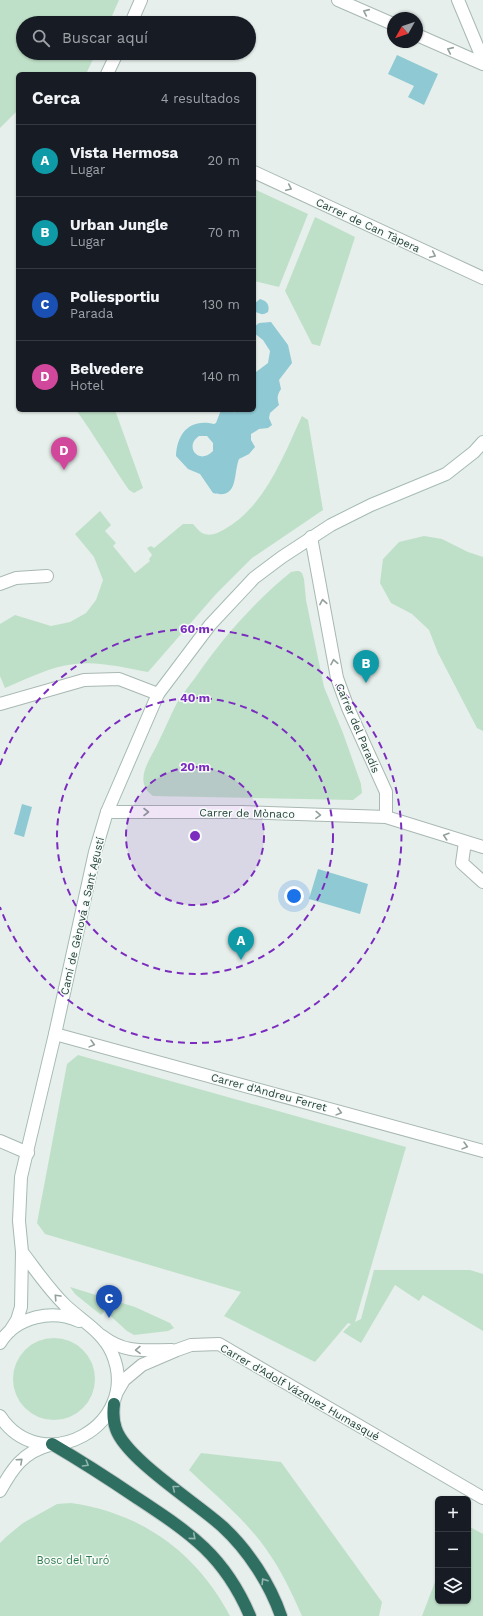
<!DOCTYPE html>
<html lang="es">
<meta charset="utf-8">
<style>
:root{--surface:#171b24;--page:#20242c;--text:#f1f3f6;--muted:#9ea1a6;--line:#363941;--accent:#f4845f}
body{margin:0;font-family:"Work Sans",sans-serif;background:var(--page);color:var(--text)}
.controls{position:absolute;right:12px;bottom:12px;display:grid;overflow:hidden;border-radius:6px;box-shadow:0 1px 3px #0004}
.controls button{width:36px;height:36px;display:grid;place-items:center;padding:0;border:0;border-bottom:1px solid var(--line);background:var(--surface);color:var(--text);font:20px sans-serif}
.compass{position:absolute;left:387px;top:12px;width:36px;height:36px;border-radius:50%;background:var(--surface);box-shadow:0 1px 3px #0004;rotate:230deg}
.you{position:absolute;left:294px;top:896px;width:14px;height:14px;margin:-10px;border:3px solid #fff;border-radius:50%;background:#1a73e8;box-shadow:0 0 0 6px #1a73e833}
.badge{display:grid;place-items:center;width:26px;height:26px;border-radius:50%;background:var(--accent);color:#fff;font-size:13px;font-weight:700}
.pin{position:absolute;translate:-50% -33px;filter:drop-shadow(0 1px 2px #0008)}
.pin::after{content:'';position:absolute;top:21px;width:14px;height:12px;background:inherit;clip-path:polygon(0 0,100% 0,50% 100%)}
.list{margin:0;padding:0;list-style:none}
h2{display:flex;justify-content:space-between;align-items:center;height:52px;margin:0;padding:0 16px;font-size:17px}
h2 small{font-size:13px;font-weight:400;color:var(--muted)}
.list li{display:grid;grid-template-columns:26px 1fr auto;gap:12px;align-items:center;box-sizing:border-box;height:72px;padding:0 16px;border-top:1px solid var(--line)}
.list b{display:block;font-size:15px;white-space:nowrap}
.list p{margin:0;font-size:13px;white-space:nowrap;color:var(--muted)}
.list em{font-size:13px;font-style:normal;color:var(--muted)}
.icon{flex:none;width:22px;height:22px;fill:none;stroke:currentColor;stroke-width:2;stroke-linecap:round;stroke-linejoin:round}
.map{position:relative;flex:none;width:483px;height:1616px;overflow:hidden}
.search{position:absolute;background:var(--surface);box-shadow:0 1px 3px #0004;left:16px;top:16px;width:240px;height:44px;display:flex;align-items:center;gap:10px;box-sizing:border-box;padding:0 14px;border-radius:22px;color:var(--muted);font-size:15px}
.panel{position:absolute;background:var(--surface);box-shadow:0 1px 3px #0004;left:16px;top:72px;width:240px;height:340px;border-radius:6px}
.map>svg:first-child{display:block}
.green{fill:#bfe0c8}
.water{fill:#8ec9d4;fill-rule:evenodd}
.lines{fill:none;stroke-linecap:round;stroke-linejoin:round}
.street-casing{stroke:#a8b8b2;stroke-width:14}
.secondary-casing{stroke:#a4bbb3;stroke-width:14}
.highway-casing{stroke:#c2cac8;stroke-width:14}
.street{stroke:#fff;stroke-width:12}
.secondary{stroke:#fff;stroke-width:12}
.highway{stroke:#2f6f62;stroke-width:12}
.oneway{stroke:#92a09c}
.oneway2{stroke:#93b5ae}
.ring{fill:none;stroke:#7b2cbf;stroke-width:2;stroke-dasharray:7 5}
.labels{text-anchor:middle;stroke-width:3;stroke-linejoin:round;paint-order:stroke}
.street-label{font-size:11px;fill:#24423a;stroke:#f7fbf9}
.park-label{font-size:11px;fill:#2d7a4b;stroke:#f7fbf9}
.centre{fill:#7b2cbf;stroke:#f7fbf9;stroke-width:2}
.ring-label{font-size:12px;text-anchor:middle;font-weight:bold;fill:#7b2cbf;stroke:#f7fbf9;stroke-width:3;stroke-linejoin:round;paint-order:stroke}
</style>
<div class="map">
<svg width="483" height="1616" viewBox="0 0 483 1616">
<rect width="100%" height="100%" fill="#e6efeb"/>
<path class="green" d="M0,0H119L109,23H23V53H96L86,74H18V110L0,128Z
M254,189L308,214L279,287L254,281Z
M315,217L355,237L320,346L312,344L285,291Z
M76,410H115L143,488L134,493L129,490C111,464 95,436 76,410Z
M302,416L308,420L323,510L252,558L216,594L148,672C125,668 99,661 75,664C52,666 26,679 5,688L0,676V624L15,615L51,626L70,622L86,613L96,600L103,580L94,557L75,534L100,511L111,525L105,531L116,543L113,546L135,573L150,561L149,559L152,555L147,548L151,546L154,548L183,524H193C196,527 199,531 202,533C210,537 218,533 225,529C266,505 283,456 302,416Z
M424,536L442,539L468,552L483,557V731L477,728L438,653L429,630L412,614L391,603L380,583L383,559L399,542Z
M296,571H299L302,573L304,579L306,600L324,687L343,733L361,784L362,793L353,800L153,796C133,782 149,761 157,745C164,731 170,716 177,703C182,694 189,686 195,678C222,639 254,602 291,572Z
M78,1055L406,1147L355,1322L361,1319L374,1270H470L483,1274V1331L423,1295L419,1301L395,1285L361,1343L343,1332L351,1324L348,1323L315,1362L224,1316L241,1292L45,1234L37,1223L67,1064Z
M70,1287L135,1307L170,1323L174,1328L168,1331L134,1335L127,1331L105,1311L101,1315L75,1294Z
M13 1379a41 41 0 1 1 82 0a41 41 0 1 1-82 0Z
M201,1453L281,1462L382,1602L379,1616H302C292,1593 281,1570 266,1549C245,1519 215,1495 189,1470Z
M71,1503C142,1513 197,1553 230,1616H0V1543L6,1537L23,1523L57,1504Z
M468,1526L483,1534V1616H422L438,1574V1601H468Z"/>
<path class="water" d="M397,55L438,74L424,105L408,97L414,86L388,74Z
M260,299C267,301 270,305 268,312C260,317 260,312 254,312V304Z
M271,322L288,345L292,363L279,380L281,389C277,395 277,398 279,405L270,413L269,418L272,425L268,428L259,429L251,434V440L255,447L249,454L239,459C233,474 239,500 213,493L200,474L188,469L176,456C177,433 190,418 214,424L216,423L221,410C227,410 235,415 240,410H254V391L256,389V372L268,363L270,351L263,340L254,333V327L259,323ZM199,436H207L213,443V451C198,466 184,446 199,436Z
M22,804L32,807L24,837L14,834Z
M318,869L368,884L360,914L309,899Z"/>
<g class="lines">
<defs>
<path id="street" d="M338,0L393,24
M458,0L483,60
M131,23L141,0
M417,35L483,64
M107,74L117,53
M254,172L483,278
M311,537L337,678L348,708L386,792V817
M0,584L16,578L47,576
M0,704L84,680L119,679L158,694
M107,812H242L386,817L483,847
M465,842L462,863L483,882
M55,1034L483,1151
M0,1141L28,1153
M102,1336C126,1354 143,1350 172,1350
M117,1392L124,1380L142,1365L177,1350L191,1345L219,1344L483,1498"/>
<path id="secondary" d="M10,1331L17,1320L21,1307L22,1252L19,1221L21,1177L55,1034L95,852L107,812L158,694L210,625L254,578L282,557L331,525L371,505L446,474L474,452L483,442
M0,1343C16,1316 53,1309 79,1321
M0,1416C42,1480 143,1425 112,1353C103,1332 82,1321 66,1306C49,1290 36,1270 22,1252
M0,1491C12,1469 23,1452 50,1445"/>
<path id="highway" d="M114,1404C113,1412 113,1421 116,1429C126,1459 198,1504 223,1527C248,1550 270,1584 281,1616
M52,1444C81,1461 109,1479 137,1498C190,1533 224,1555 250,1616"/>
</defs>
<use href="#street" class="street-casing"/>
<use href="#secondary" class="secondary-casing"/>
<use href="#highway" class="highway-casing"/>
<use href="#street" class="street"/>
<use href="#secondary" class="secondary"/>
<use href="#highway" class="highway"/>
</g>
<defs><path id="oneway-chevron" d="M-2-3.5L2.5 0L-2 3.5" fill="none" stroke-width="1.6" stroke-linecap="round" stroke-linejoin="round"/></defs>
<g class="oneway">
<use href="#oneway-chevron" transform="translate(366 12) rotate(-156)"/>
<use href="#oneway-chevron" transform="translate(450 50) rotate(-156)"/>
<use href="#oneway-chevron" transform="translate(289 188) rotate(25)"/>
<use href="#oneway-chevron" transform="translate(433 255) rotate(25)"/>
<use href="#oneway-chevron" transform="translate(323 602) rotate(-100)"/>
<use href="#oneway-chevron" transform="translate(334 662) rotate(-101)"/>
<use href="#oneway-chevron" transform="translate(146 812)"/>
<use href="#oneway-chevron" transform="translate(318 815) rotate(2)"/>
<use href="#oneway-chevron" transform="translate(446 836) rotate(-162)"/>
<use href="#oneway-chevron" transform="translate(92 1044) rotate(15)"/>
<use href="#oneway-chevron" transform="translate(339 1112) rotate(15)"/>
<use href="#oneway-chevron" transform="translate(465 1146) rotate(15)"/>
<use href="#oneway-chevron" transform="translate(57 1297) rotate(-133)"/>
<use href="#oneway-chevron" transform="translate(138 1350) rotate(179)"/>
<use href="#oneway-chevron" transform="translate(20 1461) rotate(-42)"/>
</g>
<g class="oneway2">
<use href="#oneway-chevron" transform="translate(86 1464) rotate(31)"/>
<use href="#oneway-chevron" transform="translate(175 1488) rotate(-141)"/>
<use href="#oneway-chevron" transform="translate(193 1537) rotate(40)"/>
<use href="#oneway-chevron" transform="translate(264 1581) rotate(-122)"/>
</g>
<circle cx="195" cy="836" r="69" fill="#7b2cbf" fill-opacity=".12"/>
<g class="ring">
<circle cx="195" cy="836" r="69"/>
<circle cx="195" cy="836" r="138"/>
<path d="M0 765A207 207 0 1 1 0 907"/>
</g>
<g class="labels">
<g class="street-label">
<text transform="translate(368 225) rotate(25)" y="4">Carrer de Can Tàpera</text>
<text transform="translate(358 728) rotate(67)" y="4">Carrer del Paradís</text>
<text transform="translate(247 813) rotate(1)" y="4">Carrer de Mònaco</text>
<text transform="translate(82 916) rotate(-77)" y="4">Camí de Gènova a Sant Agustí</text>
<text transform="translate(269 1092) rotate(15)" y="4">Carrer d'Andreu Ferret</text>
<text transform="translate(300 1392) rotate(30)" y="4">Carrer d'Adolf Vázquez Humasqué</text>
</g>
<g class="park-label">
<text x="73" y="1564">Bosc del Turó</text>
</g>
</g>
<circle cx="195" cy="836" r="6" class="centre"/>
<g class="ring-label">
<text x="195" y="633">60 m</text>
<text x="195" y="702">40 m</text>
<text x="195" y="771">20 m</text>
</g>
</svg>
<div class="controls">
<button>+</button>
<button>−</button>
<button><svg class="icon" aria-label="layers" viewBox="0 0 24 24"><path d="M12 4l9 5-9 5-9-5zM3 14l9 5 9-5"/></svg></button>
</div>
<svg class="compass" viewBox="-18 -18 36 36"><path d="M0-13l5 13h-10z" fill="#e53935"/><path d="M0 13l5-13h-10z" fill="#9ea1a6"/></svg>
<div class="you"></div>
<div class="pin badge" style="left:241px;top:960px;background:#0f9aa8">A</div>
<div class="pin badge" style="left:366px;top:683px;background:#0f9aa8">B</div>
<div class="pin badge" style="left:109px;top:1318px;background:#1a4fb4">C</div>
<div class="pin badge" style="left:64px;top:470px;background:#d1479c">D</div>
<div class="search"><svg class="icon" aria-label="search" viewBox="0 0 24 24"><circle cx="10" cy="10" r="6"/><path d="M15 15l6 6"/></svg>Buscar aquí</div>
<section class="panel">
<h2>Cerca<small>4 resultados</small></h2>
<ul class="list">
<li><span class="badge" style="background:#0f9aa8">A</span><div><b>Vista Hermosa</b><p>Lugar</p></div><em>20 m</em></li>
<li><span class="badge" style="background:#0f9aa8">B</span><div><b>Urban Jungle</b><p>Lugar</p></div><em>70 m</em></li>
<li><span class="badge" style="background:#1a4fb4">C</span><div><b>Poliesportiu</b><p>Parada</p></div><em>130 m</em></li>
<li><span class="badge" style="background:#d1479c">D</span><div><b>Belvedere</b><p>Hotel</p></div><em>140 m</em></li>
</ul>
</section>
</div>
